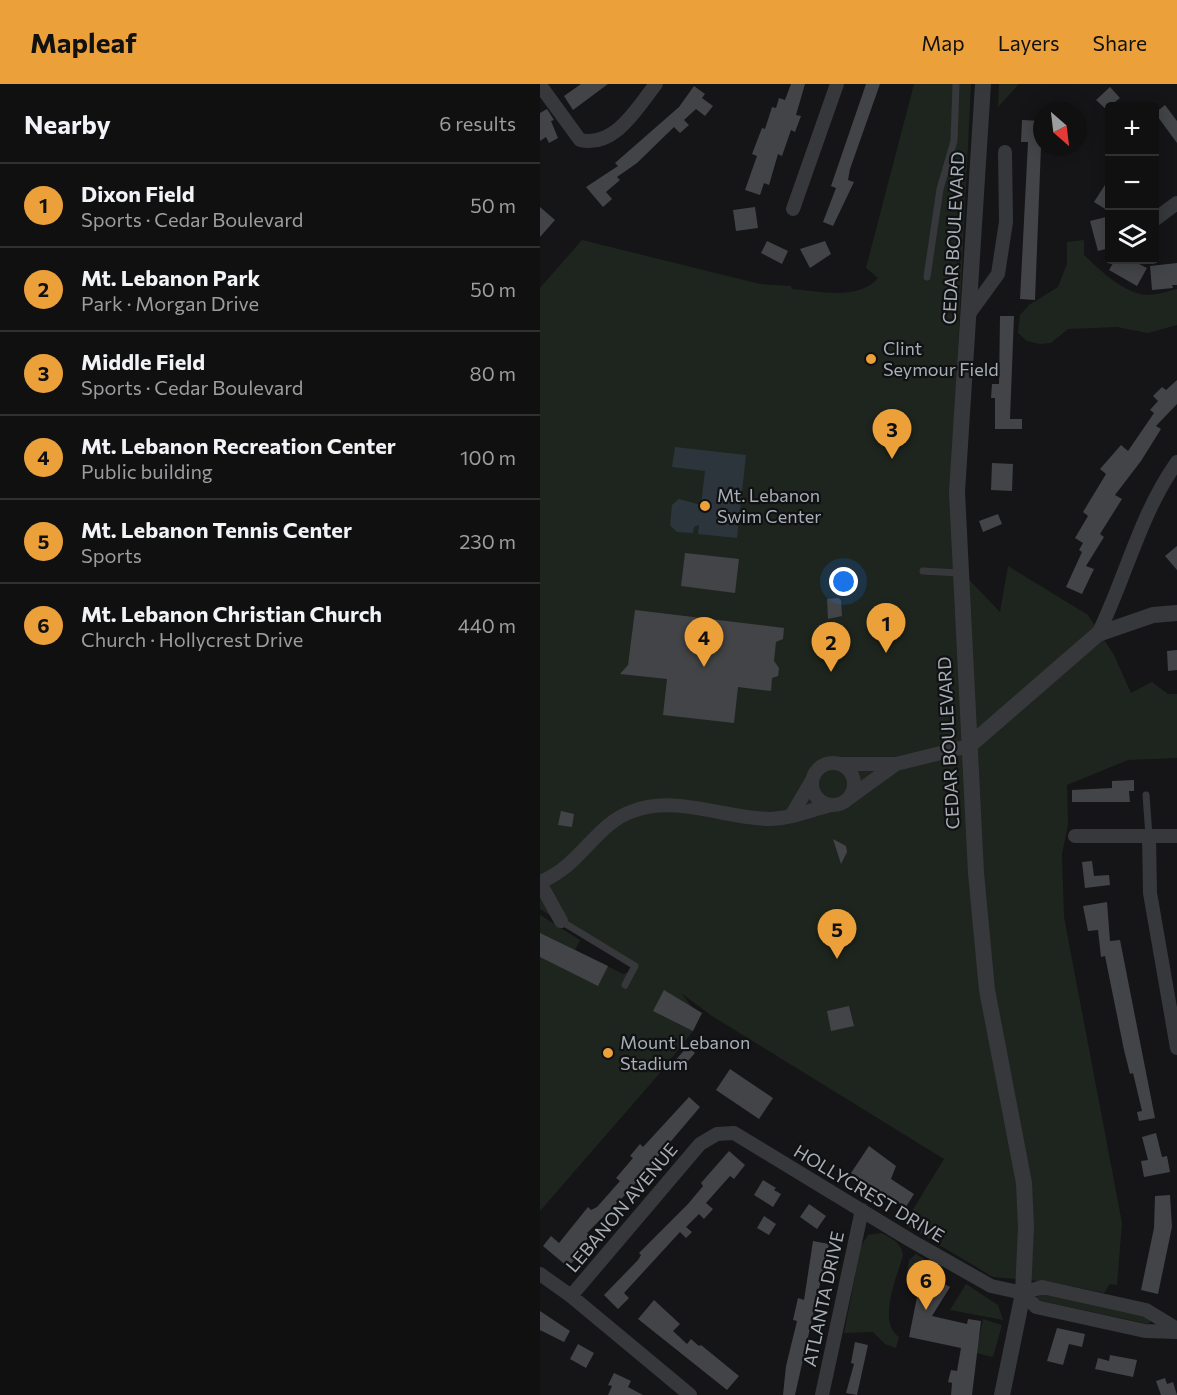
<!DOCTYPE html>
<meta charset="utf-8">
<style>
:root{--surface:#101011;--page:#19191a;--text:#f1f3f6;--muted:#9c9d9f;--line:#303031;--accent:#eba03a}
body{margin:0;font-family:Commissioner,sans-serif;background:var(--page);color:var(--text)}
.controls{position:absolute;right:18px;top:18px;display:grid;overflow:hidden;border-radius:6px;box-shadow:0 3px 15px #0003}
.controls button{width:54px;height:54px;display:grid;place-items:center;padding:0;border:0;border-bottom:2px solid var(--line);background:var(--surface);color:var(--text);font:30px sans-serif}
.compass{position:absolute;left:493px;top:18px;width:54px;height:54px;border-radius:50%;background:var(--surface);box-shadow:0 3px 15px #0003;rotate:152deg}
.you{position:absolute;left:304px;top:498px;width:21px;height:21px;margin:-15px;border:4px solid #fff;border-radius:50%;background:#1a73e8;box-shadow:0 0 0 9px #1a73e833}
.badge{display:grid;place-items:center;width:39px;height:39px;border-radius:50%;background:var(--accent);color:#111;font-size:20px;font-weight:700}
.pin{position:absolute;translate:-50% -50px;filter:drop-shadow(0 2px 3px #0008)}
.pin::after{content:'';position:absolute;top:32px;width:21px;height:18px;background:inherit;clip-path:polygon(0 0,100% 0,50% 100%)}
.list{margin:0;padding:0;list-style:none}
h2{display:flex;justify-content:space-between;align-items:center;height:78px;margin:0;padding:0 24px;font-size:26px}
h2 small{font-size:20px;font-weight:400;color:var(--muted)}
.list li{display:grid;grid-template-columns:39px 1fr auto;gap:18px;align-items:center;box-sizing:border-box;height:84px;padding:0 24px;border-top:2px solid var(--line)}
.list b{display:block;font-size:22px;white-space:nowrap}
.list p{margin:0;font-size:20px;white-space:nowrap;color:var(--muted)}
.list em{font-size:20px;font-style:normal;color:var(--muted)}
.icon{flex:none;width:33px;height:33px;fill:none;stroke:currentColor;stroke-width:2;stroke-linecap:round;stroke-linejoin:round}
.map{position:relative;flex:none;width:637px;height:1311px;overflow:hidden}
header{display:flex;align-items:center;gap:36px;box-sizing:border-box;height:84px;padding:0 30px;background:var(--accent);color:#111}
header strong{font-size:28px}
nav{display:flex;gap:33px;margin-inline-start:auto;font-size:21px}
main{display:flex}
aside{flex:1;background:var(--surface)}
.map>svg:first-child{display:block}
.green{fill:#1e251e}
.water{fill:#2c353b}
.building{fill:#424447}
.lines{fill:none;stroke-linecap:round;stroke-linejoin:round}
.service{stroke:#37383c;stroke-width:7}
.minor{stroke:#37383c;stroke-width:14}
.tertiary{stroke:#37383c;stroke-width:16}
.poi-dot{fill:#eba03a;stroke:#101112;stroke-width:2}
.labels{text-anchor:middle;stroke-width:4.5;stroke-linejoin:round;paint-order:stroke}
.street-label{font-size:18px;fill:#a8aeb7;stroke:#101112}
.poi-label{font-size:18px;fill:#a8aeb7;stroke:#101112;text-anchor:start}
</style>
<header>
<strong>Mapleaf</strong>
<nav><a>Map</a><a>Layers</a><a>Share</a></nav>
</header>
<main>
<aside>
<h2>Nearby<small>6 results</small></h2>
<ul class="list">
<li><span class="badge">1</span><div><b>Dixon Field</b><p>Sports · Cedar Boulevard</p></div><em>50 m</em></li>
<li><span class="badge">2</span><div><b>Mt. Lebanon Park</b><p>Park · Morgan Drive</p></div><em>50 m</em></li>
<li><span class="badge">3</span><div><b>Middle Field</b><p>Sports · Cedar Boulevard</p></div><em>80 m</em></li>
<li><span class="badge">4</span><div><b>Mt. Lebanon Recreation Center</b><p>Public building</p></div><em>100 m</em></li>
<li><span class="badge">5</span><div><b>Mt. Lebanon Tennis Center</b><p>Sports</p></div><em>230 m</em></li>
<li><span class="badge">6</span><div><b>Mt. Lebanon Christian Church</b><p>Church · Hollycrest Drive</p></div><em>440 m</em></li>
</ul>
</aside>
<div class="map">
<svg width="637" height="1311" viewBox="0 0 637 1311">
<rect width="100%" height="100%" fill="#151517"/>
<path class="green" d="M374,0H431L411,408L413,479L460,528L468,482L548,531L574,571L591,609L612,598L628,610H637V674L588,676L527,701L528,741L522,770L524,833L582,1139L577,1201L570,1200L564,1209L510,1198L453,1193L364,1140L404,1075L172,932L141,909L153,924V947L119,990L0,1127V831L40,856L35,866L83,890L95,885L0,825V204L42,156L220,200L251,202L252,205C278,207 319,217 338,194L326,184Z
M459,0H479L458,23Z
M544,156V171C560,186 585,211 609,211C617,211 628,207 637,205V241L608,249L577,243L528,245L511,259L500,260L487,257L478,249L480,231L489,221L518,203L527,180V158Z
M341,1149C351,1154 361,1158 363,1171C357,1193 337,1238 359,1253L356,1264L345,1260L333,1248L304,1249L321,1162L328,1151Z
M376,1170L394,1181L390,1187L375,1179L371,1192L366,1193L369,1176Z
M426,1200L458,1221L463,1236L410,1226Z
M498,1209L610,1233L611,1237L608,1240L497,1216Z
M443,1235L462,1241L453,1273L436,1269Z"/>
<path class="water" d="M135,363L206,371L197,454L158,450L159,441L154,443L153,449L137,448L130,441L132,421L139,415L161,421L165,387L132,383Z"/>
<path class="building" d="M41,0H68L33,26L24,12Z
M251,0H265L256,31L261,32L255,48L251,46L242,72L238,70L229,101L224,99L220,111L205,106L217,72L212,70L222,44L225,45L232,23L236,24L239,14L245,16Z
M326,0H340L310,85L308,96L314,98L293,142L283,138L296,104L291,102Z
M154,2L165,10L162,14L173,22L165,32L156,25L144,36L149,41L140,49L134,43L97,79L77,93L80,96L66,108L72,115L63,123L46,103L78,82L75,79L139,23Z
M570,3L580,14L570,22V29L556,16Z
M625,21L637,37V59L615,29Z
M7,25L14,36L11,37L18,54L9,59L6,53L0,57V29Z
M482,36L502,37L495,216L480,215L488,58H481Z
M570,93V128L554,118Z
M0,123L15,136L0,153Z
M215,123L218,144L196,147L193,126Z
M570,132V164L558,167L550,137Z
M227,157L248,167L242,180L221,169Z
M285,157L291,170L270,184L260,165Z
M575,176H591L607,184L597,202L569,186Z
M637,179V201H632L633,204L612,206L610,182Z
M460,232H474L470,335H482V345H455V314H451L452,300H459Z
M637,296V320L616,342L621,345L601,377L575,411L582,415L560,450L564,453L546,482L554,485L542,510L526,503L542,468L539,466L543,459L535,454L548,432L543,428L566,390L560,385L581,361L588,367L614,329L610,326L618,317L613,312L622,303L626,306Z
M452,379L473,380L472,407L451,406Z
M458,430L462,440L443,448L439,437Z
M637,462V486L625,472Z
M145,469L199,475L195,509L141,502Z
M298,514L301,516L302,532L288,535L287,515Z
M95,526L244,544L243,555L236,558L234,577L239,584L238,592L232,594L231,607L198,603L194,639L123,631L127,595L80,590L88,581Z
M637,566V586L628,587L627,567Z
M594,696V707H589L590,718H532V706L572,704V697Z
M21,727L34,730L32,743L18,741Z
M293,755L306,762L307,768L301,780Z
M552,777L554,792L569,791L570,801L545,804L542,778Z
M567,818L570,857L580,856L615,1034L599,1037L597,1028L602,1027L593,989L590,990L584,966L565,872L561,873L558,846L548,847L543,822Z
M0,849L68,882L58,902L0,873Z
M124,906L162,929L153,947L113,927Z
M309,922L314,942L291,947L287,927Z
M148,962L155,969L141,985L133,979Z
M190,985L233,1014L219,1035L176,1006Z
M149,1013L160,1023L87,1109L47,1149L50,1152L33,1171L36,1174L28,1183L3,1162L11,1152L19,1159L48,1123L51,1126L57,1123L80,1097L76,1094L93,1074L90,1072L100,1060L103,1063Z
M616,1049L622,1073L627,1072L630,1088L604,1093L601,1077L608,1076L602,1053Z
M329,1062L356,1082L351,1095L374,1110L366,1123L311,1089Z
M189,1067L205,1081L194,1095L190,1092L166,1119L173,1125L164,1135L159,1130L146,1143L152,1148L146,1154L140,1148L84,1209L89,1214L78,1225L64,1211L98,1176L101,1171L99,1169L148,1120L163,1102L161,1099Z
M223,1096L236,1104L234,1106L241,1110L233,1123L214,1111Z
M630,1111L632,1143L618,1210L601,1206L614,1144L615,1112Z
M269,1120L286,1132L277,1145L260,1133Z
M224,1132L236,1140L229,1151L217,1144Z
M273,1157L289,1160L255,1311H243L246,1282L257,1237L253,1236L258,1214L264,1216Z
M376,1185L410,1203L392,1232L427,1240L428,1235L441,1237L432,1311H411L412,1299L408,1298L411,1286L417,1287L421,1264L369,1253L379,1203L369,1196Z
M114,1216L140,1240L133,1247L147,1260L151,1255L159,1262L161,1261L199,1292L187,1306L98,1235Z
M0,1227L30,1247L24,1258L0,1246Z
M517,1244L545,1250L542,1263L529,1260L523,1281L507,1277Z
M315,1258L328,1261L317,1311L306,1309L314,1280L311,1279Z
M38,1260L54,1269L46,1284L30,1275Z
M570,1271L597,1276L593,1293L555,1285L558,1274L569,1277Z
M74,1289L91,1297L88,1303L103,1311H68L72,1302L68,1301Z
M625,1294L627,1300L633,1298L637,1311H621L616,1297Z"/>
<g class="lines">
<path class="service" d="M387,193L400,105L414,57L416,0
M383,487L419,489
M606,711L609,752
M21,837L95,882L85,901"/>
<path class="minor" d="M0,1L40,56C75,64 97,24 116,0
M253,125L297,0
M614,136L637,119
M429,230L458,190L466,138L465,68
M558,550C586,493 600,430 637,378
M272 700a21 21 0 1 1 42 0a21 21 0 1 1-42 0Z
M301,680H356L429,662
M309,714L356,680
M251,732L271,698
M535,752H637
M609,752L610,809L637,964
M0,798C42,781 55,740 93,727C136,711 185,734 229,735C250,735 271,726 291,721
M0,799L21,837
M0,1190L31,1212L150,1311
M483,1209L496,1223L605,1247L637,1248
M31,1212L160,1060L177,1050L194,1049L370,1156L451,1202L483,1209L502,1203L606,1226L637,1245
M282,1311L322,1126"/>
<path class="tertiary" d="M443,0L417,408L436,789L447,906L484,1099L486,1143L483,1209L462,1311
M429,662L558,550L613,531L637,529"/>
</g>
<g class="poi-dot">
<circle cx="331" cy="275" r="6"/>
<circle cx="165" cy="422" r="6"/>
<circle cx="68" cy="969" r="6"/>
</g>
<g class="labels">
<g class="street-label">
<text transform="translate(414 154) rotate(-87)" y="6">CEDAR BOULEVARD</text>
<text transform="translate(409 659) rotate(-93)" y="6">CEDAR BOULEVARD</text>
<text transform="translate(329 1110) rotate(31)" y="6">HOLLYCREST DRIVE</text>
<text transform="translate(82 1124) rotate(-50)" y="6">LEBANON AVENUE</text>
<text transform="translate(284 1215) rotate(-78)" y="6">ATLANTA DRIVE</text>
</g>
<g class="poi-label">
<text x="343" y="271">Clint<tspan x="343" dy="21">Seymour Field</tspan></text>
<text x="177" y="418">Mt. Lebanon<tspan x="177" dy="21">Swim Center</tspan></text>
<text x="80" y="965">Mount Lebanon<tspan x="80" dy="21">Stadium</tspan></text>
</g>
</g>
</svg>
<div class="controls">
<button>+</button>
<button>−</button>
<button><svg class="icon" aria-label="layers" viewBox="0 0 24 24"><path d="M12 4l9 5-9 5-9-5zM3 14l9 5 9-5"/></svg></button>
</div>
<svg class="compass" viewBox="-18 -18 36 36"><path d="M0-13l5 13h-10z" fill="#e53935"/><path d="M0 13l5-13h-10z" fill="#9c9d9f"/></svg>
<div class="you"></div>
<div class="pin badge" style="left:346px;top:569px">1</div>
<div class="pin badge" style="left:291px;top:588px">2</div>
<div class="pin badge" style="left:352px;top:375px">3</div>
<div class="pin badge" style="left:164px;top:583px">4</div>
<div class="pin badge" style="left:297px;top:875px">5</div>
<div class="pin badge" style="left:386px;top:1226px">6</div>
</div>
</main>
